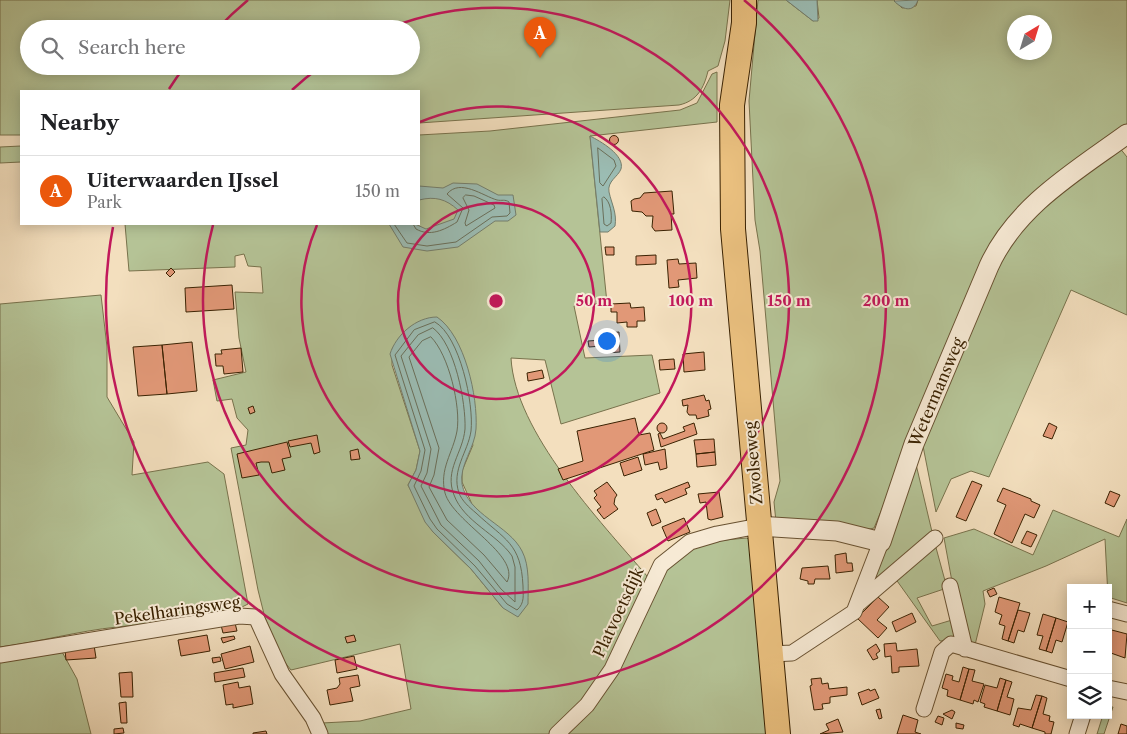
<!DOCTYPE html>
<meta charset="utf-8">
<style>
:root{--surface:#fff;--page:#f6f6f6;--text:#202124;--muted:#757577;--line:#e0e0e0;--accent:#ea580c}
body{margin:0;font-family:"Libre Caslon Text",serif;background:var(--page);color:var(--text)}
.controls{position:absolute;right:15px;bottom:15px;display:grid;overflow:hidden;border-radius:0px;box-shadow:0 2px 12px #0003}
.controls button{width:45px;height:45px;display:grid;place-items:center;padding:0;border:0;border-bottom:1px solid var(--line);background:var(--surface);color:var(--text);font:25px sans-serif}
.compass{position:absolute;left:1007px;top:15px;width:45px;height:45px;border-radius:50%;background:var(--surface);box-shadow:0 2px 12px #0003;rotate:38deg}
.you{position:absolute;left:606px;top:340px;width:18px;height:18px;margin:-12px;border:4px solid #fff;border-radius:50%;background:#1a73e8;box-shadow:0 0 0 8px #1a73e833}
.badge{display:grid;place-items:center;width:32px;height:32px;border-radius:50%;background:var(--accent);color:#fff;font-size:16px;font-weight:700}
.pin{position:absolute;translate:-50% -41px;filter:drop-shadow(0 1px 2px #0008)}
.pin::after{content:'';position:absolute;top:26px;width:18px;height:15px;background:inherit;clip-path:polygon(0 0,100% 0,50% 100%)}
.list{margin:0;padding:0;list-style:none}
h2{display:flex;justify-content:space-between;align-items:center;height:65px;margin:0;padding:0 20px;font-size:21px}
h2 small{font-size:16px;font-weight:400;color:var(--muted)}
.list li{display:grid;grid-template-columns:32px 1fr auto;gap:15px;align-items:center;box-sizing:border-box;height:70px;padding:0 20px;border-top:1px solid var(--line)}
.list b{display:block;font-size:19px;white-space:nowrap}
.list p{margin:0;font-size:16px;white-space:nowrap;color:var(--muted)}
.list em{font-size:16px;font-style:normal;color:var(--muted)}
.icon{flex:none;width:28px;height:28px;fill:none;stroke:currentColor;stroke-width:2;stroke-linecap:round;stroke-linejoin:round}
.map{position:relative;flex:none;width:1127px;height:734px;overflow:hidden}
.search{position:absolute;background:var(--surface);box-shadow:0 2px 12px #0003;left:20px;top:20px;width:400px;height:55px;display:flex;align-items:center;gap:12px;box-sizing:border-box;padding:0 18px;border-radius:28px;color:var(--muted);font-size:19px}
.panel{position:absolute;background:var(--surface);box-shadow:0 2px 12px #0003;left:20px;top:90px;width:400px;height:135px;border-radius:0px}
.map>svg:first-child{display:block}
.green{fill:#b5c396;stroke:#78724c;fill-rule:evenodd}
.water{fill:#9bbcb3;stroke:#747e6c}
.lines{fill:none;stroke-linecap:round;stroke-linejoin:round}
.shore{stroke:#6a6f5a;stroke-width:1}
.building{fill:#e19877;stroke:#3a2202}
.minor-casing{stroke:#685131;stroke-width:17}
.tertiary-casing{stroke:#685131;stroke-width:21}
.primary-casing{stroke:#3a2202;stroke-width:26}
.minor{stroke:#f7ead5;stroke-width:15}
.tertiary{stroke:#f7ead5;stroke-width:19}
.primary{stroke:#eac07f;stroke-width:24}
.ring{fill:none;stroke:#c2185b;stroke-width:2.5}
.labels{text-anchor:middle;stroke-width:4;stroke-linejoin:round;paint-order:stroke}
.street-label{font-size:16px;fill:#3a2202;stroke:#f7ead5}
.centre{fill:#c2185b;stroke:#f7ead5;stroke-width:2.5}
.ring-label{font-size:15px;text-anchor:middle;font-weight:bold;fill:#c2185b;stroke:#f7ead5;stroke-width:4;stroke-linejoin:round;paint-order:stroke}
</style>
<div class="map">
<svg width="1127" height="734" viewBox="0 0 1127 734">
<rect width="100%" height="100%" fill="#f3dfbe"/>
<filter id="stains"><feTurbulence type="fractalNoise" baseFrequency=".004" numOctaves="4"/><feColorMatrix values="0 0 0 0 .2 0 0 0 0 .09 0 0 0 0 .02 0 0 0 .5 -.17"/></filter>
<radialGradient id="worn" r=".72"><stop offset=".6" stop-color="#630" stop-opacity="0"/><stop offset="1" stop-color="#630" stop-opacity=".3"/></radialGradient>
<path class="green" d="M0,0H730L725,41L718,66L708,71C704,88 697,101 679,105L419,123V91H21V135H0ZM29,29H411V66H29Z
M758,0H786L813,21L819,18L817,0H894L902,8L916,6L918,0H1127V127L1039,193L943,363L874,528L870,529L818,522H776L774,502L780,481L760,251L755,220L749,101ZM1014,22H1044V52H1014Z
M717,72V122L590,136L607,303L574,306L585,358L652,355L660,393L561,424L545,360L511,358C515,432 600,521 647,576L635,612L590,694L549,734H328L322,723L360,721L411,709L400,644L291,670L283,660L265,618L258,590L231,448L246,445L248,430L237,418L232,399L217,401L213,380L246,372L239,338L235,292L263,293L261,267L248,266L244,254L235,256V267L129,271L125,224H419V135L490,131L680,110L697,103L712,74ZM411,326L473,445L462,471V482L471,502L503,608L471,569L433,532L408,485L416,470L420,451L392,365V349Z
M21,146V162L0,163V147Z
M1119,147L1127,157V315L1071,290L989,477L971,471L951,479L936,512L922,441L1006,251L1033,214Z
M101,295L107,347V397L134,442L132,475L208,462L224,474L248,604C218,621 153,623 117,627C78,631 39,642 0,647V304Z
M915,460L933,536L870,583Z
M1053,510L1119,537L1127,519V603L1108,597L1105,539L1046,566L983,591L985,604L975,645L971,642L953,587L944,538L974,529L1033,555Z
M747,538L751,542L771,734H560L581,714L655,582L679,553L713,541Z
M935,544L947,588L917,598L932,626L952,620L958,640L940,641L895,578Z
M61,650L77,679L91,734H0V660Z
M1108,707H1113L1104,734H1097L1103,715H1108Z"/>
<path class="water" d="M786,0H817L818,21H813Z
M918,0C913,14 902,9 894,1Z
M590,136C600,141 625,155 621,169C618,177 607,181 609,192C612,205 617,213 615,226L608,232H600Z
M453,183L477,184L498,195H513L516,215L508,221H495L458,247L427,251L403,247L389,224H415L426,229L454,219L458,210C446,199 435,196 419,200V186L443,188Z
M437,317C465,336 478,397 476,429C475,448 459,465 462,484C468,515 509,525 522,551C530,566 528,587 528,604L518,617L503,608L471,569L433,532L425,522L408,485L416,470L420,451L390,354C396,335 416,317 437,317Z"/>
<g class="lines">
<path class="shore" d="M598,148L614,160L616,166L603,186L600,183Z
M466,195L474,196L494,205L495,208L466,226L465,223L469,210L463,198Z
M604,197C611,202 612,214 611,223L607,226L604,224L602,199Z
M394,224L407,243L427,246L456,242L492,217L507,216L510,213L509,202C505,199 502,201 497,200C483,196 460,178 447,194L463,208L457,222C444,230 430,237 416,229L413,224
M435,322C460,336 474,404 471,431C468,452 451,470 459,493C462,501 469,507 476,513C505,540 521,543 523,586C523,595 525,603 517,610L507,604L475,566L437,529L430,519L414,486L421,471L425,450L395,355L414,330Z
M433,328C455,344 466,403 465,429C463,453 444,470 454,495C464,522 497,534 512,556L515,567V602L501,589L479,561L441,525L421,486L427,473L431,449L401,356L418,335Z
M431,337C449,355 461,407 457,431C453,453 439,469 445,493C453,522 521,555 507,582L484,555L447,520L429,487L434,475L439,448L409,357L422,341Z"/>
</g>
<path class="building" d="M609.5 140a4.5 4.5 0 1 1 9 0a4.5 4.5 0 1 1-9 0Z
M672,191L674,214H671L672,230L655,231L652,227L653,216H646L642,212L632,211L631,201L634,199L640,198L644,193Z
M605,247H614V255H606Z
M656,255V264L636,265V256Z
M678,259L679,264L696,263L697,278L678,280L679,287L669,288L667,260Z
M171,268L175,272L170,277L166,273Z
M232,285L234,309L186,312L185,288Z
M630,303L631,308L644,307L645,321H637V327H627V322L617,323V312H611V304Z
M619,332L620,352L606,353L605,333Z
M602,340V346L589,347L588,341Z
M192,342L197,391L167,394L162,345Z
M162,345L167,394L138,396L133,347Z
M241,348L243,372L224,374L223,366H216L215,354H222L221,350Z
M704,352L705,370L684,372L683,354Z
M674,359L675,369L660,370L659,360Z
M542,370L544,378L528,381L527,373Z
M704,395L706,401L709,400L711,409L708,410L709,416L697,419L696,415H689L687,412L688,405L683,406L682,400Z
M253,406L255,412L250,414L248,408Z
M635,418L639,435L650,433L654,450L563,480L558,469L583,461L577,431Z
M694,423L697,434L661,447L658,434L660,433L663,439L685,431L683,427Z
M1049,423L1057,427L1052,439L1043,436Z
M657 428a5 5 0 1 1 10 0a5 5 0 1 1-10 0Z
M317,435L320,452L314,454L311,443L290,447L288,441Z
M714,439L715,452L696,454L694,440Z
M287,442L291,457L282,459L285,470L272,473L269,462H261L256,463L259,475L242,478L237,454Z
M358,449L360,459L351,460L350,451Z
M665,449L667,468L660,470L658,462L645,465L643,454Z
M715,452L716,465L697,467L696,454Z
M638,457L642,470L624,476L620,463Z
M972,481L982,485L966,521L956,517Z
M607,482L617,495L615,498L614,504L618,509L604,519L597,510L601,507L594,498L597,495L594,491Z
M688,482L690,487L685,489L687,494L665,503L662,498L657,500L655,495Z
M1003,488L1031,499V501L1040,505L1034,518L1025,514L1012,543L994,534L1006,505L997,501Z
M1110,491L1120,495L1114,507L1105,503Z
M719,492L723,517L711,520L708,519L706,502L700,503L698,494Z
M656,509L661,522L652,526L647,513Z
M684,518L690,532L668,541L662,527Z
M1027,531L1037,535L1031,547L1021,543Z
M846,553L847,563H852L853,571L836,573L835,555Z
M828,566L830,579H815L814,584H808V581L800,579L802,568Z
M994,588L997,594L990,597L987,591Z
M878,597L889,607L877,620L887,628L878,638L857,618Z
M999,597L1020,603L1008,641L1002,639L1005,626L999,624L1002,615L995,612Z
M1018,610L1030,613L1024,632L1018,630L1014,643L1008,641Z
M912,613L916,622L896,632L892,622Z
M1043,614L1056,618L1046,651L1039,649L1043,636L1037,635Z
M1056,618L1068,622L1062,642L1056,640L1052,653L1046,651Z
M235,623L237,631L223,633L221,625Z
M1108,629L1127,634L1125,658L1108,652Z
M207,635L210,651L181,656L178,640Z
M354,635L356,641L347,643L345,637Z
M234,636L235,639L223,643L221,638Z
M896,643L897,651L917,649L919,666L899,667V672L892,673L891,656L885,657L884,644Z
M876,644L880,651L876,654L878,658L873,660L867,650Z
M94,645L96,658L66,660L65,650Z
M250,646L254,662L225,669L221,654Z
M354,656L357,669L337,673L335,660Z
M220,657L221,661L213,663L212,658Z
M963,667L969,669L960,700L947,696L948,690L942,688L946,674L953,676L952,680L959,682Z
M243,668L245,677L215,682L214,673Z
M969,669L975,670L972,681L984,684L978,702L974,700L973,704L960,700Z
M132,672L133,697H121L119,673Z
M358,675L360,686L350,688L353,701L330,705L327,690L337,688L340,684L339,678Z
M821,678L822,684L828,683L829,689L847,687V695L830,697V703L822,704L823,709L814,710L810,686L812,685L811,679Z
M1000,678L1006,680L997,711L984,707L985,704L980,702L985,685L997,688Z
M1006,680L1012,682L1007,697L1014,699L1010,715L997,711Z
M238,682L239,688L250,686L253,704L233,708V704L226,705L223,685Z
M869,689L870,691L875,689L879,698L862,705L858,693Z
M1036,695L1042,696L1032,728L1020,724L1019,727L1013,725L1018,708L1031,710Z
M1042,696L1047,698L1043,714L1050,716L1049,721L1054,722L1051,734H1045V732L1032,728Z
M126,702L127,723H121L119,703Z
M880,709L882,718L879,719L876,710Z
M952,710L955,712L952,719L943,714Z
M903,715L918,720L915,732L921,734H897Z
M938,716L944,718L942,725L935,722Z
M838,719L843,732L820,734L829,730L826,724Z
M956,723L964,725L963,729L956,728Z
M1121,724L1127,726V734H1118Z
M123,728L124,733L114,734V729Z
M266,731L267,734H253V733Z"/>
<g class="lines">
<defs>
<path id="minor" d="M950,586L965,649
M859,603L935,538
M1108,609L1127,614
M771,654L792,653L854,612L881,542
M0,655L239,616L256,617L282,674L313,718L320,734
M1108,688L1127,692
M924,709L942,652L951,644L1071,679
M557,734L587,705L612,669L661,565L690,542L717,534L759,526
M1077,734L1083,715"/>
<path id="tertiary" d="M759,526L837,531L881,542L914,444L989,266C1016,206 1076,171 1127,134"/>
<path id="primary" d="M744,0V23L732,105L733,229L778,734"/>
</defs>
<use href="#minor" class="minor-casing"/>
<use href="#tertiary" class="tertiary-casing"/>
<use href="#primary" class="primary-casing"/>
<use href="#minor" class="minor"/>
<use href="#tertiary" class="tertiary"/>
<use href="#primary" class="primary"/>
</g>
<g class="ring">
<circle cx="496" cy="301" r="98"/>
<path d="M420 122A195 195 0 1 1 317 225"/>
<path d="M292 90A293 293 0 0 1 320 67M389 28A293 293 0 1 1 213 225"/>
<path d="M169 89A390 390 0 0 1 185 66M218 28A390 390 0 0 1 248 0M744 0A390 390 0 1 1 113 227"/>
</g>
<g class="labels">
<g class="street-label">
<text transform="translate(936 392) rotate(-67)" y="6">Wetermansweg</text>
<text transform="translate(753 463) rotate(-95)" y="6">Zwolseweg</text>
<text transform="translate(177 610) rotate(-8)" y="6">Pekelharingsweg</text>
<text transform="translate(618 612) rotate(-65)" y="6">Platvoetsdijk</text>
</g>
</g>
<circle cx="496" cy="301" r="8" class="centre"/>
<g class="ring-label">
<text x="594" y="306">50 m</text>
<text x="691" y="306">100 m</text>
<text x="789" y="306">150 m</text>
<text x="886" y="306">200 m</text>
</g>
<rect width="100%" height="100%" filter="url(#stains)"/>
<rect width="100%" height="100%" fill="url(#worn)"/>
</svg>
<div class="controls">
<button>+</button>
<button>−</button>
<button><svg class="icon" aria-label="layers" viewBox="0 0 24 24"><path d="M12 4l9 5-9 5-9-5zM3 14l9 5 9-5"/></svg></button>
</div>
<svg class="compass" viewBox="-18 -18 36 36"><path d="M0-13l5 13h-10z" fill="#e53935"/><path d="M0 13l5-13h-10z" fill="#757577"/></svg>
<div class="you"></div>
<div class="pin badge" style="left:540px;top:58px">A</div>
<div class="search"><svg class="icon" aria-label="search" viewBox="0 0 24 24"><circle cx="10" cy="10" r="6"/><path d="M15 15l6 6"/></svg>Search here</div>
<section class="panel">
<h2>Nearby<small></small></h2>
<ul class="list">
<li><span class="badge">A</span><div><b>Uiterwaarden IJssel</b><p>Park</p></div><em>150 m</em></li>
</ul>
</section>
</div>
